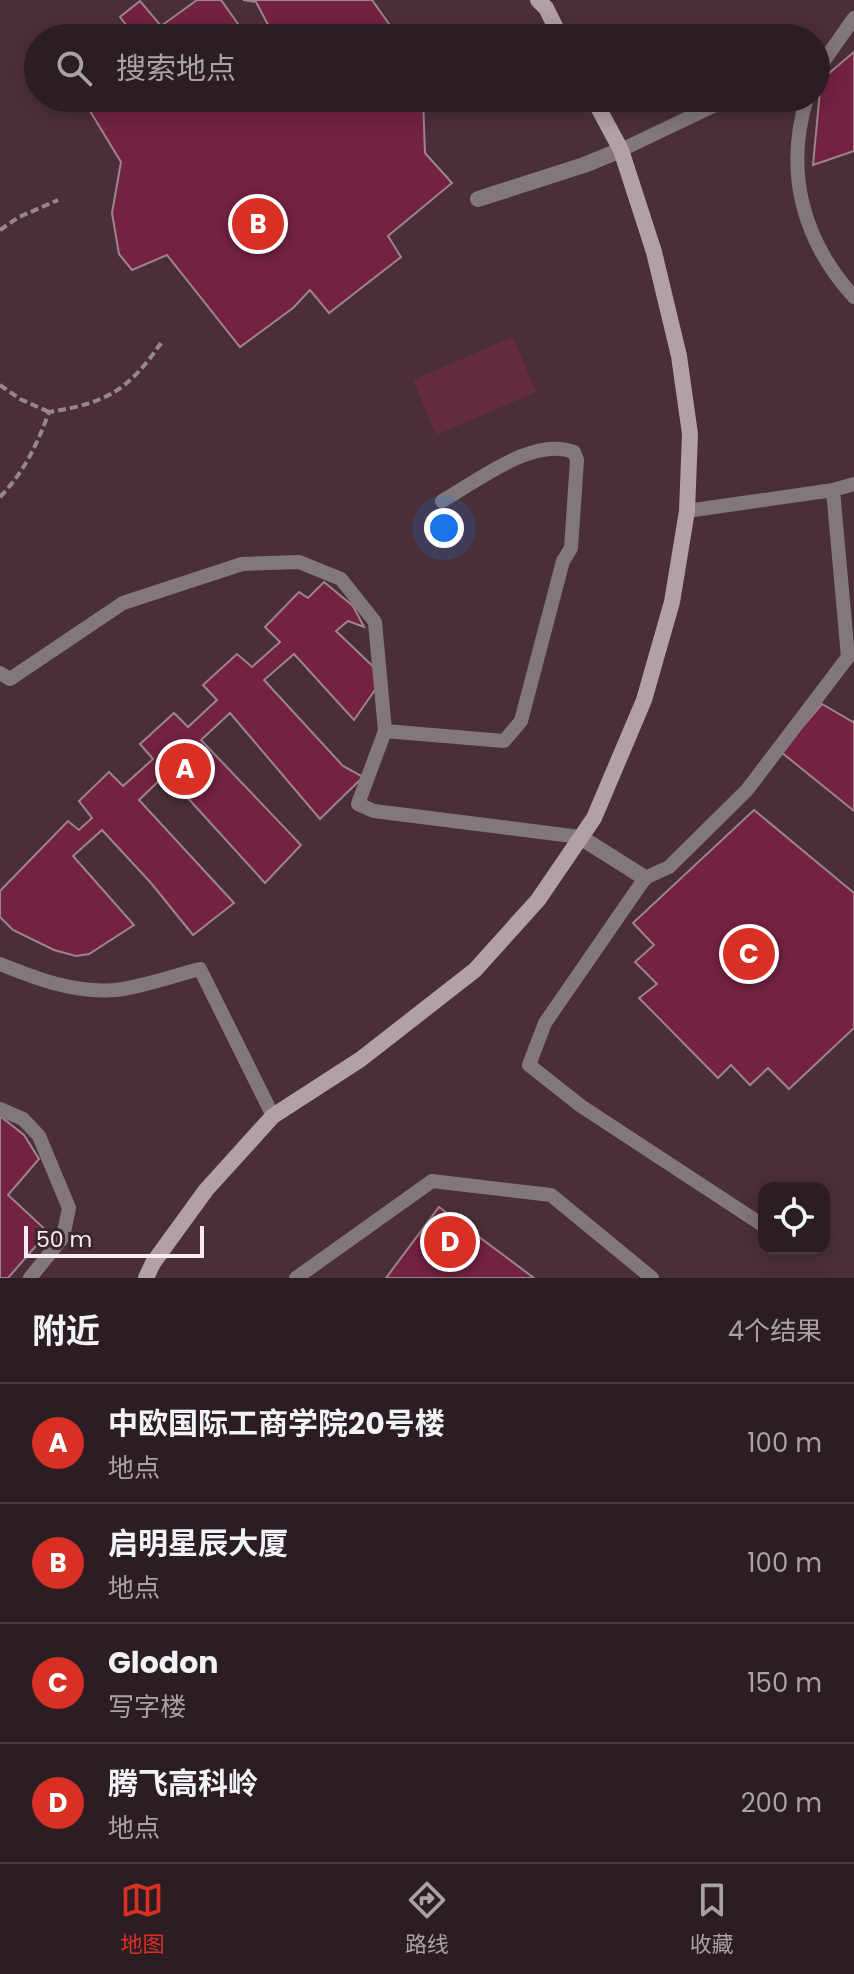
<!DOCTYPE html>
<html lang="zh">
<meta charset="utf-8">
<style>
:root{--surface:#2c1d22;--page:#34262a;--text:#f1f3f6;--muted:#a6a2a5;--line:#483b40;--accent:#d93025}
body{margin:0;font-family:Poppins,"Noto Sans SC",sans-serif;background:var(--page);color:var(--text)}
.controls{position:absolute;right:24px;bottom:24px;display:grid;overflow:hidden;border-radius:16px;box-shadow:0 4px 20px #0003}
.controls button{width:72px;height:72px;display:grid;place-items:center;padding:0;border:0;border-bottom:2px solid var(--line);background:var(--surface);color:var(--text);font:40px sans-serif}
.scale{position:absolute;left:24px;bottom:20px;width:180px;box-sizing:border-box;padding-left:8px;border:4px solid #f9ebef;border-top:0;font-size:22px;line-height:28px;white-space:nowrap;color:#f9ebef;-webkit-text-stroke:6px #3b272d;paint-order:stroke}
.you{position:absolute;left:444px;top:528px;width:28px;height:28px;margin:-20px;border:6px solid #fff;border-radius:50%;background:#1a73e8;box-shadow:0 0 0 12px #1a73e833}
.badge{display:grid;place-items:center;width:52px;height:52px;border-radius:50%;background:var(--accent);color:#fff;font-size:26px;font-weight:700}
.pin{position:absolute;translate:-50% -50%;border:4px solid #fff;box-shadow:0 2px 8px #0006}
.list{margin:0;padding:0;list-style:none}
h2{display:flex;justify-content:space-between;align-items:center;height:104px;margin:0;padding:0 32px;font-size:34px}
h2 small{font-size:26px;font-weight:400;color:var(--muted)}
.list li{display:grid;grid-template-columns:52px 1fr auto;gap:24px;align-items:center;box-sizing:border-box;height:120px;padding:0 32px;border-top:2px solid var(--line)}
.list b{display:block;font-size:30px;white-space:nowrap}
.list p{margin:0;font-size:26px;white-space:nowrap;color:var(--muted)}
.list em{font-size:26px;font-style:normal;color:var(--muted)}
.icon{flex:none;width:44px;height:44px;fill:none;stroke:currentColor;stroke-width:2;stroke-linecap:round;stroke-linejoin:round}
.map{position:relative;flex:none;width:854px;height:1278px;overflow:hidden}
.search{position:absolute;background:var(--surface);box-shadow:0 4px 20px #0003;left:24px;right:24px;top:24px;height:88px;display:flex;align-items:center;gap:20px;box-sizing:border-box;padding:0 28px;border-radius:44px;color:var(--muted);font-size:30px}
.sheet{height:584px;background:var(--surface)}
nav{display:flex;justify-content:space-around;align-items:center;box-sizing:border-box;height:112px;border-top:2px solid var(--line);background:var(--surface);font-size:22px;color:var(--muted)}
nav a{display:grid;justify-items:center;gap:4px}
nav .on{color:var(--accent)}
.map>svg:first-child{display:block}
.built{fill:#4b2f37;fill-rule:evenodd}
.pitch{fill:#642c3f}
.building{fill:#742242;stroke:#9d838a;stroke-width:2}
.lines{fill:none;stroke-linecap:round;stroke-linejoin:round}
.path{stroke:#97868b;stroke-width:4;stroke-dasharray:8 4;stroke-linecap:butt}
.lane{stroke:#827779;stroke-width:14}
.street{stroke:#827779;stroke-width:16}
.secondary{stroke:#b2a0a4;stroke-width:16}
</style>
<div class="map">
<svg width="854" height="1278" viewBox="0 0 854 1278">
<rect width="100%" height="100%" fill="#3b272d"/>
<path class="built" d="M0,0H854V1278H0ZM38,38H816V98H38ZM764,1188H824V1248H764Z"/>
<path class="pitch" d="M513,337L536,392L436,435L413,380Z"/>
<path class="building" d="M197,0H221L248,38H136L120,17L140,1L161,26Z
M243,0H372L399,38H275L256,2Z
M854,52V151L813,165L821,80Z
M82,98H423L425,153L452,183L388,236L401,257L329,313L310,290L293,308L240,347L167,255L132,270L119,254L112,213L121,162Z
M324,582L353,606L364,627L348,621L336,631L384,677L354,720L294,654L264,680L343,766L363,777L320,819L230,713L201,740L301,845L265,883L166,774L139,800L234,903L193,935L151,883L102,830L73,856L134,925L89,954L76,956L54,950L13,930L0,917V891L68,821L79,830L92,818L79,801L109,772L123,786L153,759L140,744L174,713L188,727L217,700L203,685L237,654L252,667L280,642L265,627L299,592L308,598Z
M822,704L853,722L854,721V811L781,752Z
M754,810L854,893V1028L789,1089L768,1068L750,1085L731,1065L718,1078L639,998L657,984L635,962L654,945L633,923Z
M0,1116L24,1135L39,1159L8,1195L48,1232L8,1278H0Z
M439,1207L534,1278H386Z"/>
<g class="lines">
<path class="path" d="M0,230L19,217L58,200
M0,385L20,399L49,412
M0,497C24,472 37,445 49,412C106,403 128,391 161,343"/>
<path class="lane" d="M816,72L854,18
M807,98C784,172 803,241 854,297
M621,150L730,98
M687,511L833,490L854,484
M0,673L10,679L123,603L242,564L299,562L341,579L375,622L385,731L358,804L374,811L580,837
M385,731L504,741L521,721L563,561L571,548L577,460L574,452C533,436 478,481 442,501
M0,964C37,979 74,993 115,990C142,987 172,976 200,969L273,1116
M0,1109L23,1119L39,1136L69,1208L63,1237L30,1278
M764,1226L581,1106L529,1065L545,1023L645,878L669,867L747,790L848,657L833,490
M296,1278L432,1181L551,1195L652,1278"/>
<path class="street" d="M478,199L584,165L621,150
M580,837L645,878"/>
<path class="secondary" d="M538,0L546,8L561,38
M146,1278L153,1263L206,1190L273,1116L361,1059L475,970L538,900L594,818L644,700L672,602L687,511L690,434L679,356L654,252L621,150L593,98"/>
</g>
</svg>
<div class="controls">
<button><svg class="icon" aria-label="locate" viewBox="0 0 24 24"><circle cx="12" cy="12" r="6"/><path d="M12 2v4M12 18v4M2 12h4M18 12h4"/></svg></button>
</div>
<div class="scale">50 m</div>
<div class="you"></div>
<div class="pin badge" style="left:185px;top:769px">A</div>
<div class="pin badge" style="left:258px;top:224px">B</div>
<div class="pin badge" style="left:749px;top:954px">C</div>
<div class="pin badge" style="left:450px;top:1242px">D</div>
<div class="search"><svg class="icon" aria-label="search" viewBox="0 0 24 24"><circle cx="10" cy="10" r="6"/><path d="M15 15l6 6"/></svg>搜索地点</div>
</div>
<section class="sheet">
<h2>附近<small>4个结果</small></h2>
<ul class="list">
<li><span class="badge">A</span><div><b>中欧国际工商学院20号楼</b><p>地点</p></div><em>100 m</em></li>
<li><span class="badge">B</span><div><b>启明星辰大厦</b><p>地点</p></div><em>100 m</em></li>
<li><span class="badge">C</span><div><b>Glodon</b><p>写字楼</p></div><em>150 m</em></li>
<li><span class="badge">D</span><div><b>腾飞高科岭</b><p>地点</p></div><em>200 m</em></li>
</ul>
</section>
<nav>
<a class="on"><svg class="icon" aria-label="map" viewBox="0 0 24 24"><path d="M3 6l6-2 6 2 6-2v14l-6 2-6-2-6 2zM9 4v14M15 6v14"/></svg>地图</a>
<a><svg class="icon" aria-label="directions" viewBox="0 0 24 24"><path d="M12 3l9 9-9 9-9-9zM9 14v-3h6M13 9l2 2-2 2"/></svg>路线</a>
<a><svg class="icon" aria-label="saved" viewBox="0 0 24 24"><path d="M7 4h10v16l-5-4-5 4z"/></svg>收藏</a>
</nav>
